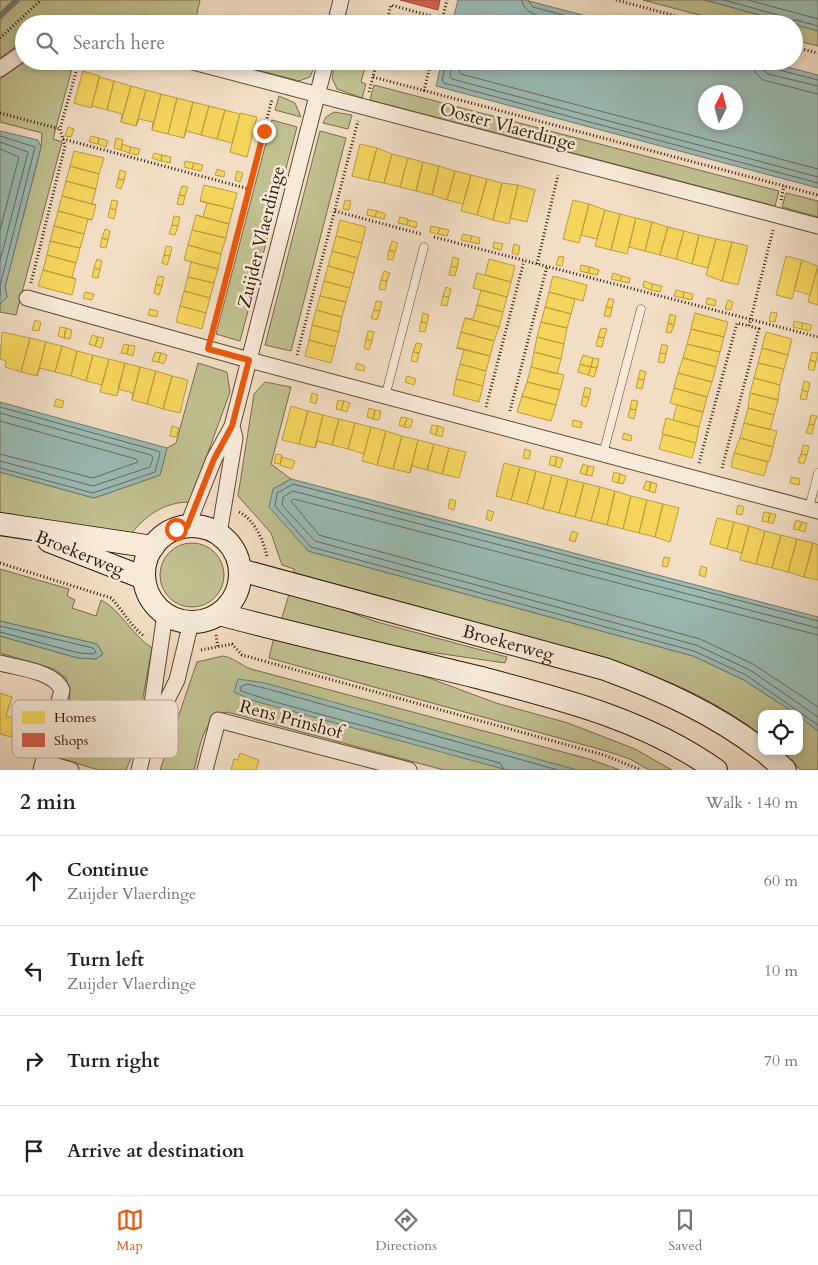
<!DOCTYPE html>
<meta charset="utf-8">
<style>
:root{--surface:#fff;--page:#f2f2f2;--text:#202124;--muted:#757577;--line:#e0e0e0;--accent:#ea580c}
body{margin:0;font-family:Cardo,serif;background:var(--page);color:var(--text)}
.controls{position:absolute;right:15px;bottom:15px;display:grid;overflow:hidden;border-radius:10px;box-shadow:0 2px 8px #0003}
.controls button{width:45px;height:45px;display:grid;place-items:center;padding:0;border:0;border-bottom:1px solid var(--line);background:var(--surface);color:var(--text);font:25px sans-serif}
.compass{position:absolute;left:698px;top:85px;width:45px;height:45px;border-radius:50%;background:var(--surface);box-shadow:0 2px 8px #0003;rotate:6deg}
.stop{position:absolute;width:15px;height:15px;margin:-11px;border:4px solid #ea580c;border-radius:50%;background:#fff}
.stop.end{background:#ea580c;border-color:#fff;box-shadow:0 1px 5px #0008}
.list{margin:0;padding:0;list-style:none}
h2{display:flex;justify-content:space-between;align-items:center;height:65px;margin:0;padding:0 20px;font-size:21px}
h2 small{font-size:16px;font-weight:400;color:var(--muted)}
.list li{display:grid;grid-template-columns:32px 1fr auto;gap:15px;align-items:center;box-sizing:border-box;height:90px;padding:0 20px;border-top:1px solid var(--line)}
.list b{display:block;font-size:19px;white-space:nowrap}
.list p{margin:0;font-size:16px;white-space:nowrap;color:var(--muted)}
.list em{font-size:16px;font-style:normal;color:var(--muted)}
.icon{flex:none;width:28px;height:28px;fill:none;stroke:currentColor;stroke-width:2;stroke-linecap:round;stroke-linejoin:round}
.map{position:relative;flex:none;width:818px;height:770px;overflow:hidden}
.search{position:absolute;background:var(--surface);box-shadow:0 2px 8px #0003;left:15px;right:15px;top:15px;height:55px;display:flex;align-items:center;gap:12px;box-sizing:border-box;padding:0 18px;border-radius:28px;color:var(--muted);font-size:19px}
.sheet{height:425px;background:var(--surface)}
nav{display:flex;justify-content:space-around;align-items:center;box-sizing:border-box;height:70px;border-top:1px solid var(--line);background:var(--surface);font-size:14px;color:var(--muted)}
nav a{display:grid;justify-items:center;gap:2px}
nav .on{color:var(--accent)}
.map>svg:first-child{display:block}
.green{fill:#c0c090;stroke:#7a6a4a}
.water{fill:#9bbcb6;stroke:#72796e;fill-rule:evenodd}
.homes{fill:#f6d55c;stroke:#bc9b41}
.shops{fill:#d6604d;stroke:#a54a37}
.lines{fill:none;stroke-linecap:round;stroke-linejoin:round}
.shore{stroke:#68685c;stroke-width:1}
.stream{stroke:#72796e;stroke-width:6}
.lane-casing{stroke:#644733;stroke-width:9}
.street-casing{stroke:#644733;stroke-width:17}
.secondary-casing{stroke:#341503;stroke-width:24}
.path{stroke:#341503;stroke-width:3;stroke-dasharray:1 2.5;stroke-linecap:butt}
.lane{stroke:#f7ead9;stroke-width:8}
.street{stroke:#f7ead9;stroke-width:15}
.secondary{stroke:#f7ead9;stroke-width:22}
.route{stroke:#ea580c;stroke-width:6}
.labels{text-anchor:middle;stroke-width:5;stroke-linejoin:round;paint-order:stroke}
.street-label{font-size:18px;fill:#341503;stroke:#f7ead9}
.key{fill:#f7ead9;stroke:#bcaa99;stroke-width:1}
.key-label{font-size:14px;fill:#341503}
</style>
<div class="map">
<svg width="818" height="770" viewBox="0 0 818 770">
<rect width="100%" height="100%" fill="#f2dec4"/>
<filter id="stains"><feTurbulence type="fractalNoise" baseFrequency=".004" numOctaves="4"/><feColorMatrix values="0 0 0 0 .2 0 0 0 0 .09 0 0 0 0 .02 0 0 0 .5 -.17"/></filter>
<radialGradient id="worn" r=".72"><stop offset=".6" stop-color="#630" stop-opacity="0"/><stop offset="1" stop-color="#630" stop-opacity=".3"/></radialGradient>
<path class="green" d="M0,0H200L195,22L200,24H82L68,21L24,24V41L0,58Z
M643,0H705L792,24H733Z
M794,24L818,31V46L794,40Z
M25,61H74L53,139L62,142L16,315L0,312V304L7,297L5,287L41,147L42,133L0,122V79Z
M223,61H317L310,77L299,81Z
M335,61L365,68L361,82L366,84L362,98L337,89L332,78Z
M374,85L779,191L775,206L370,100Z
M279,96L295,103L301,117L275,110Z
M334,112L352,115L348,129L323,123L326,117Z
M272,120L297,127L240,341L216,334Z
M320,131L346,138L291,351L265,345Z
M786,193L818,201V217L782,207Z
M198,363L227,372L230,392L190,502C164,502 145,516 130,535L0,512V472L94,498L160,475L167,448L176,443Z
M265,382L291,387L271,464L291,479L273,489L308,551L693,656L744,680L796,714H762V736C684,675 596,656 503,632C433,614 363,596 294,577V569L282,565L271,533L238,496L254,394Z
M160 575a32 32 0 1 1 64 0a32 32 0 1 1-64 0Z
M0,569L69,589L67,596L75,600L72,608L96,616L101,600C120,609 131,634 152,648L132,757L126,770H98L60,758L56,745L70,697L66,678L54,669L0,653V636L78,658L96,659L103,654L97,644L0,621Z
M290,591L377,622L507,657L505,663L388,646L280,624Z
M274,637L410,671L496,703L568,723L635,749L672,770H649L630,759L606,751L269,658Z
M223,656C232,657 241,665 251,669L589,759L620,770H444L227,712C202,718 200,748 194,770H160L197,662Z
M799,716L818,731V770H801L781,751H799Z"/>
<path class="water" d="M458,0H525L617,24H452Z
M705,0H818V31Z
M442,61H763L818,75V188L436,86ZM706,92H736V122H706Z
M0,131L38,140L41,147L5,287L7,297L0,304Z
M0,402L167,448L160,475L94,498L0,472Z
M291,479L818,617V731L799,716V714H796L744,680L693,656L308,551L269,507L273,489Z
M0,621L97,644L103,654L96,659L78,658L0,636Z
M238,679L265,683L577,770H507L251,700L234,692Z"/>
<path class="homes" d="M83,71L100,76L91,108L74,103Z
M99,77L114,81L107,110L92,106Z
M114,81L131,86L121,122L122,114L107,110Z
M131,86L146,90L136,126L121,122Z
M146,90L161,94L152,130L153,122L139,119L136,126Z
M161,94L177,98L168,134L152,130Z
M177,98L193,102L184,138L168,134Z
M193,102L209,106L201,135L186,131L184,138Z
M209,106L225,110L217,139L201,135Z
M225,110L240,114L232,143L217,139Z
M240,113L257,117L247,157L230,152Z
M68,127L74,129L71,137L65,136Z
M91,136L99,138L98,144L89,142Z
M99,138L108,141L106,147L98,144Z
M116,138L123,140L121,150L114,148Z
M122,144L131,147L129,153L121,150Z
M360,144L377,148L368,180L352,176Z
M131,147L140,149L138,155L129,153Z
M377,148L392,154L384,183L368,180Z
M74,151L104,158L99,174L70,166Z
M154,153L162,155L161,161L152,158Z
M392,154L408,158L400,187L384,183Z
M162,155L171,157L170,163L161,161Z
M408,158L423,162L416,191L400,187Z
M185,161L194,163L192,169L184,167Z
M423,162L439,166L432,195L416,191Z
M194,163L203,165L201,171L192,169Z
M70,166L99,174L96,189L66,181Z
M439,166L455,171L447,200L432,195Z
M217,169L225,172L224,177L215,175Z
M120,170L126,172L124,180L118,179Z
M237,171L243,173L240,182L235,180Z
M455,171L471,175L463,204L447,200Z
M471,175L487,179L477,215L461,211Z
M118,179L124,180L121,189L116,187Z
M487,179L502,183L493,220L477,215Z
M66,181L96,189L92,203L96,205L62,196Z
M502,183L518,185L509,224L493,220Z
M204,185L237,193L233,209L200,201Z
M518,185L535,190L527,222L510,218Z
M182,186L188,187L185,196L179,195Z
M179,195L185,196L183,205L177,204Z
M62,196L96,205L92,220L58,211Z
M112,200L118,201L116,210L110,208Z
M345,200L351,201L349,210L343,209Z
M573,200L589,204L579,243L563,239Z
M200,201L233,209L229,224L196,215L203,217L207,203Z
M589,204L605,210L597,239L581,235Z
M110,208L116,210L114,219L108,217Z
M368,209L377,211L375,217L367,215Z
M605,210L620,214L611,250L595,246Z
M58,211L92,220L88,219L84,234L54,226Z
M377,211L386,214L384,219L375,217Z
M620,214L636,218L627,254L611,250Z
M196,215L229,224L226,238L192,230Z
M174,216L180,217L178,226L172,225Z
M400,217L408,219L407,225L398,223Z
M636,218L652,222L645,251L629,247Z
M340,220L366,227L362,243L336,236Z
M409,220L417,222L416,228L407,225Z
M652,222L668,227L660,255L645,251Z
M172,225L178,226L175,235L169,234Z
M54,226L84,234L80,248L50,241Z
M431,226L440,228L438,234L430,232Z
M668,227L684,231L676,259L660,255Z
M440,228L449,230L447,236L438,234Z
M105,229L110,231L108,240L102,238Z
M192,230L226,238L221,254L188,245Z
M684,231L699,235L692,264L676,259Z
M463,234L472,236L470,242L461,240Z
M699,235L716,239L708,268L692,264Z
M336,236L362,243L358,258L332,251Z
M472,236L480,238L479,244L470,242Z
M102,238L108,240L106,248L100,247Z
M716,239L732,242L722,281L706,275Z
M50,241L80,248L76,263L47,255Z
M392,241L398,243L395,252L389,250Z
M494,242L503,244L501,250L493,248Z
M732,242L748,246L738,285L722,281Z
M514,244L520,246L518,255L512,253Z
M188,245L221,254L218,269L184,260Z
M166,246L172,247L170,256L164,255Z
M389,250L395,252L393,260L387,259Z
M332,251L358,258L354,273L328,266Z
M47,255L76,263L72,277L76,279L43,270Z
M164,255L170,256L167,265L162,263Z
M559,256L564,257L562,266L556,265Z
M786,256L802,260L792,299L776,295Z
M453,257L459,259L457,268L451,266Z
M97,259L102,261L100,270L94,268Z
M489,259L515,266L511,282L485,275Z
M802,260L818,266L810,295L794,290Z
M191,262L218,269L214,283L188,277Z
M581,265L590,267L588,273L580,271Z
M328,266L354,273L350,288L324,281Z
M451,266L457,268L455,276L449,275Z
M818,266V305L808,302Z
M590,267L599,270L597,275L588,273Z
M94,268L100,270L98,278L92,277Z
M43,270L76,279L72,295L38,286Z
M384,271L390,273L387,281L381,280Z
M477,273L511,282L507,297L473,288Z
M613,273L622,276L620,281L611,279Z
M158,276L164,277L162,286L156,284Z
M553,276L587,285L583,301L549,292Z
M622,276L630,278L629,283L620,281Z
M188,277L214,283L210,298L184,291Z
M381,280L387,281L385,290L379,289Z
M324,281L350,288L346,302L320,296Z
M644,281L653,284L651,290L643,287Z
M156,284L162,286L159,295L154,293Z
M653,284L662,286L660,292L651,290Z
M446,287L451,289L449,297L443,296Z
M481,290L507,297L503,312L477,305Z
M676,290L684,292L683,298L674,296Z
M184,291L210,298L206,313L180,306Z
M85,292L94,294L92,300L83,298Z
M549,292L575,299L571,314L545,307Z
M684,292L693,294L692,300L683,298Z
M320,296L346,302L342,317L316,310Z
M443,296L449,297L447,306L441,305Z
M609,298L614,300L612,308L606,307Z
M707,298L716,300L715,306L706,304Z
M728,300L733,302L731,310L725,309Z
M376,301L382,302L380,311L374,310Z
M477,305L503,312L499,327L465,318L473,319Z
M180,306L206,313L202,329L176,322Z
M545,307L571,314L567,328L541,322Z
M606,307L612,308L610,317L604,316Z
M150,309L158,311L157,317L148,315Z
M316,310L342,317L339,332L312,325Z
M374,310L380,311L377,320L371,318Z
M771,312L777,313L775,322L769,321Z
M423,313L429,315L427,323L421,322Z
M695,313L728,322L724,337L691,329Z
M670,314L676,316L674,325L668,323Z
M465,318L499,327L494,341L461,332Z
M35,320L41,322L39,331L32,330Z
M794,321L803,323L801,329L793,327Z
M421,322L427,323L425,332L419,331Z
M541,322L567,328L564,344L537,337Z
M668,323L674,325L671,333L666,332Z
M803,323L812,325L810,331L801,329Z
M312,325L339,332L335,347L309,340Z
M60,327L66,328L64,338L58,336Z
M66,328L72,330L70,339L64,338Z
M601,328L607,329L604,338L598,337Z
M691,329L724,337L720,352L687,344Z
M368,331L374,332L372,341L366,339Z
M2,332L30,338L21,372L5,367L6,361L0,359Z
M461,332L494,341L490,356L457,347Z
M766,332L792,339L788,355L762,348Z
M92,335L98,337L95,346L89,344Z
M98,337L104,338L101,348L95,346Z
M537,337L564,344L561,359L534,352Z
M598,337L604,338L602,347L596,346Z
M30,338L46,342L37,376L21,372Z
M366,339L372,341L369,350L364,348Z
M309,340L335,347L331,363L305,356Z
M46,342L62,346L55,372L40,368L37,376Z
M416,343L422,344L419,353L413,352Z
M124,344L129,345L127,354L121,353Z
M662,344L668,346L666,354L660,353Z
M687,344L720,352L716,367L683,358Z
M129,345L135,346L133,356L127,354Z
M62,346L77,351L71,376L55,372Z
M456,348L490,356L486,371L460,364L464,350Z
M762,348L788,355L784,369L758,363Z
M77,351L93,355L86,381L71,376Z
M155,352L161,353L158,362L152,361Z
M413,352L419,353L417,362L411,361Z
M534,352L561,359L557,374L531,367Z
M812,352L818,353L816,362L810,360Z
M161,353L167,355L164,364L158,362Z
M660,353L666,354L664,363L658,362Z
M93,355L109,359L102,385L86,381Z
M583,355L593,358L591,367L580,364Z
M593,358L599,359L597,368L591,367Z
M683,358L716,367L712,382L678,373Z
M109,359L125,363L117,396L100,392Z
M810,360L816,362L814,371L808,369Z
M125,363L140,367L132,400L133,393L118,389Z
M357,363L365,366L364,371L355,369Z
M758,363L784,369L780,385L754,378Z
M460,364L486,371L483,386L456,379Z
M580,364L591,367L588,375L578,372Z
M140,367L156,371L147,404L132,400Z
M531,367L564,375L560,390L527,382Z
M591,367L597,368L594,377L588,375Z
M640,370L646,372L644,380L638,379Z
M156,371L172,376L163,409L147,404Z
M678,373L712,382L707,397L674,388Z
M172,376L188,380L180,413L163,409Z
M407,376L416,379L414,385L405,382Z
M754,378L780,385L778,400L750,393Z
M456,379L483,386L479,402L453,395Z
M638,379L644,380L642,389L636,388Z
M804,381L810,383L808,392L802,390Z
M527,382L560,390L556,405L522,396Z
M585,387L591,389L589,398L583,396Z
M674,388L707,397L703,412L670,403Z
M802,390L808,392L806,400L800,399Z
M312,393L318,395L316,404L310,402Z
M750,393L778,400L774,415L748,408Z
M522,396L556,405L551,421L517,412Z
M583,396L589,398L586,407L581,405Z
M56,399L64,401L62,408L54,406Z
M338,400L344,401L341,410L336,409Z
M632,400L638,401L636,410L630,409Z
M344,401L350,403L347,412L341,410Z
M677,405L703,412L699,427L673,420Z
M291,406L308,411L299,444L282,440Z
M369,408L375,410L373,419L367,417Z
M748,408L774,415L770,430L744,423Z
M630,409L636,410L634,419L628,417Z
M375,410L381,411L379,420L373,419Z
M308,411L323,415L315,448L299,444Z
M323,415L339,419L332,445L317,441L315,448Z
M811,415L817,416L814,425L809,424Z
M401,417L407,418L404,427L399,425Z
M407,418L413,420L410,428L404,427Z
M666,418L699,427L696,443L662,434Z
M339,419L355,423L348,449L332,445Z
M573,420L582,422L581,428L572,426Z
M355,423L371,427L364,454L348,449Z
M744,423L777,431L773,447L740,438Z
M809,424L814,425L812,434L806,433Z
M432,425L438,426L436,435L430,433Z
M172,426L179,428L176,437L170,436Z
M438,426L444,428L442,437L436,435Z
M371,427L386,431L377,465L362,461Z
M386,431L402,436L393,469L377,465Z
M624,433L632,436L631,441L622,439Z
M663,434L696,443L692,458L659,449Z
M402,436L418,440L410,473L393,469Z
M740,438L773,447L769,462L734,453Z
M418,440L434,444L427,470L412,466L410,473Z
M434,444L449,448L442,474L427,470Z
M803,445L809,446L807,455L801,454Z
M449,448L466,452L459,478L442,474Z
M525,449L531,451L529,459L523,458Z
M734,453L768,462L764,476L731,467Z
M276,454L282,455L280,464L274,463Z
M801,454L807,455L804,464L798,462Z
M551,456L557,457L555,466L549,465Z
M282,457L295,461L292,469L280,465Z
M557,457L563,459L560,468L555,466Z
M504,463L520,467L511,500L496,496Z
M583,464L588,466L586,475L580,473Z
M588,466L594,467L592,476L586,475Z
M520,467L536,471L527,504L511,500Z
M536,471L552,475L543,509L527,504Z
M614,472L620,474L618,483L612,481Z
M620,474L626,476L623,484L618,483Z
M552,475L568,479L559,513L543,509Z
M791,477L800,479L799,485L790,483Z
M568,479L584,483L575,517L559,513Z
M646,481L651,482L649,491L643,489Z
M651,482L657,484L655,493L649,491Z
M584,483L600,487L591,521L575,517Z
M600,487L615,491L607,525L591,521Z
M615,491L631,496L623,529L607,525Z
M631,496L647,500L639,533L623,529Z
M450,499L456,501L454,510L448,508Z
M647,500L663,504L655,537L639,533Z
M663,504L679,508L670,542L655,537Z
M738,505L744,507L742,515L736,514Z
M488,510L494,512L491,521L486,519Z
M764,512L770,513L768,522L762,521Z
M770,513L776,515L773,524L768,522Z
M717,518L734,522L727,549L710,544Z
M796,520L802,522L799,530L793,529Z
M734,522L749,526L742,553L727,549Z
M802,522L807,523L805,532L799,530Z
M749,526L765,531L756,564L740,560Z
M572,531L578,533L575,542L569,540Z
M765,531L781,535L772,568L756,564Z
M781,535L797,539L788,572L772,568Z
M797,539L813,543L804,577L788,572Z
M813,543L818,545V580L804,577Z
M664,557L670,558L667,567L662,566Z
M701,566L707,568L705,577L699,575Z
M0,693L12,697L6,716L16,719L11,737L0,734Z
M240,753L259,760L256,770H231L234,759L238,760Z"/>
<path class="shops" d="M400,0H440L438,10Z"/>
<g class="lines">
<path class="shore" d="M522,0C523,18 557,20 572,24
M528,0L533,7L597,24
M724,0L785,17L790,21L796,20L818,26
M748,0L818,19
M447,61L442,80L444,83L818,183
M453,61L450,76L452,79L818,177
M460,61L459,71L461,74L818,169
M753,61L755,72L763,80L818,94
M761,61L762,69L768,74L818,86
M767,61L771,68L818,80
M0,136L35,147L0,286V296
M0,142L28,152L0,261
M0,149L19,157L0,230
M0,407L158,451L160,453L155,472L93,493L0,468
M0,413L151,455L153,458L150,467L93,486L0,461
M0,421L136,459L138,462L93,478L0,454
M818,621L293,484L277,493L275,506L311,547L694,651L746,675L818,725
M0,626L93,648L96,652L93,654L79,653L0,632
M818,628L293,491L283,497L282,505L315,541L696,645L750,670L818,717
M818,635L294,499L291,501L319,535L700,639L753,664L818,707
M504,770L500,763L275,702L241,691L240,687L247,684L264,688L558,770"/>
<path class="stream" d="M0,16L17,0"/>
<defs>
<path id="lane" d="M385,397L424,247
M603,454L641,309
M809,508L818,473"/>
<path id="street" d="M335,24L341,0
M189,61L818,226
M0,69L24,52
M27,298L249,360L818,511
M187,527L214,459L232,426L326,61
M219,534L235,438L232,426
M0,663C18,668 54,671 62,690L41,770
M152,730L177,680L191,622
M43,762L71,770
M139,770L147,738L165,614
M205,770L218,720L409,770"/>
<g id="secondary">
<path d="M0,524L153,547"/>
<circle cx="192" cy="574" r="48"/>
<path d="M49,541L144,578"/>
<path id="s1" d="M240,570L605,669C662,690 713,713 762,750"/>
<path d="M219,614C305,637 391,656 477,677C561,699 644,719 716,770"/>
<path d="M764,751L785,770"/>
</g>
</defs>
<use href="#lane" class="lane-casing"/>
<use href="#street" class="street-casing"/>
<use href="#secondary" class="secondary-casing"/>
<path class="path" d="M616,0L706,24
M143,15L148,24
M386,24L391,5L442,19
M441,24L447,0
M0,38L41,0
M794,47L818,53
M373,77L818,195
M424,91L431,61
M369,92L377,61
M0,113L60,129
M63,139L249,189
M781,200L784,186
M335,211L421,234
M434,237L818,337
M537,264L558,175
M31,283L65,146L60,129L79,61
M212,332L272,99
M297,355L358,121
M486,407L524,261
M510,411L547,266
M699,463L737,323L749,326L773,230
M722,468L759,329L749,326
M239,512C255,520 263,540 267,556
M0,563L111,598C123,610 130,626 144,636
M216,635L218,647
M201,650L232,644L242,655L604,755L641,770
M162,757L168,739"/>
<use href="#lane" class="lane"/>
<use href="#street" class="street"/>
<use href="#secondary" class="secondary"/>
</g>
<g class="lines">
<path class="route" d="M176,529L187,527L214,459L232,426L249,360L208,349L264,131"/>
</g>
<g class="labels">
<g class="street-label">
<text transform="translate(508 126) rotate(15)" y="6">Ooster Vlaerdinge</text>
<text transform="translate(261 237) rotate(-76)" y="6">Zuijder Vlaerdinge</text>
<text transform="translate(80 553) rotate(22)" y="6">Broekerweg</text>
<text dy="6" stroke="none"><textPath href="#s1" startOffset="278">Broekerweg</textPath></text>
<text transform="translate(291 719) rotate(15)" y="6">Rens Prinshof</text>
</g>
</g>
<rect x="12" y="700" width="166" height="58" rx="8" class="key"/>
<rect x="22" y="711" width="23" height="13" fill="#f6d55c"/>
<rect x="22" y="733" width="23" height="14" fill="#d6604d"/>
<g class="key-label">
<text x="54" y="722">Homes</text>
<text x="54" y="745">Shops</text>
</g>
<rect width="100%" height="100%" filter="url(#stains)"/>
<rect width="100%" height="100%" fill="url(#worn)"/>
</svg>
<div class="controls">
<button><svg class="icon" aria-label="locate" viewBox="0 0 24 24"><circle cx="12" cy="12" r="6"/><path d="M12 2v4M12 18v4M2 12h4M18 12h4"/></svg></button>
</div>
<svg class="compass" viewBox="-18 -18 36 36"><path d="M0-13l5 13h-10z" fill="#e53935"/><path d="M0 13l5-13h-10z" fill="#757577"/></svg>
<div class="stop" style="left:176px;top:529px"></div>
<div class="stop end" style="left:264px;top:131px"></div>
<div class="search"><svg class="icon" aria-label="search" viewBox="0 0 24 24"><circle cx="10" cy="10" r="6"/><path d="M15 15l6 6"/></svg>Search here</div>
</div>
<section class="sheet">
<h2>2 min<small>Walk · 140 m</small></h2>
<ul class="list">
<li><svg class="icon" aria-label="ahead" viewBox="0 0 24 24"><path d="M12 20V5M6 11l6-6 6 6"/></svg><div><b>Continue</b><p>Zuijder Vlaerdinge</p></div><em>60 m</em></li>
<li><svg class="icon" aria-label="left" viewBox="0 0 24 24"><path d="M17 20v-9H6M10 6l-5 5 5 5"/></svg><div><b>Turn left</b><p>Zuijder Vlaerdinge</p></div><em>10 m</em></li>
<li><svg class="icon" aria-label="right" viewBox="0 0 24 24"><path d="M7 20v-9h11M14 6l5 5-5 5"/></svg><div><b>Turn right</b></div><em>70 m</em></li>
<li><svg class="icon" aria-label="arrive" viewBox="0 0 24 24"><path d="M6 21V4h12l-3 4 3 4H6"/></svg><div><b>Arrive at destination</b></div></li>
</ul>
</section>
<nav>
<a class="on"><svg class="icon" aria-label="map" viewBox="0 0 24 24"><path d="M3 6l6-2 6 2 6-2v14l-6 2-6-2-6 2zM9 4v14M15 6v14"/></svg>Map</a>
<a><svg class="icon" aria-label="directions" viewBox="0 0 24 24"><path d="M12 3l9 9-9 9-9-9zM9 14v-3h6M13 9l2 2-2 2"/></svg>Directions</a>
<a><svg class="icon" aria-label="saved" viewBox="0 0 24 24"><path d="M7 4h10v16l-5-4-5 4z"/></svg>Saved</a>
</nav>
